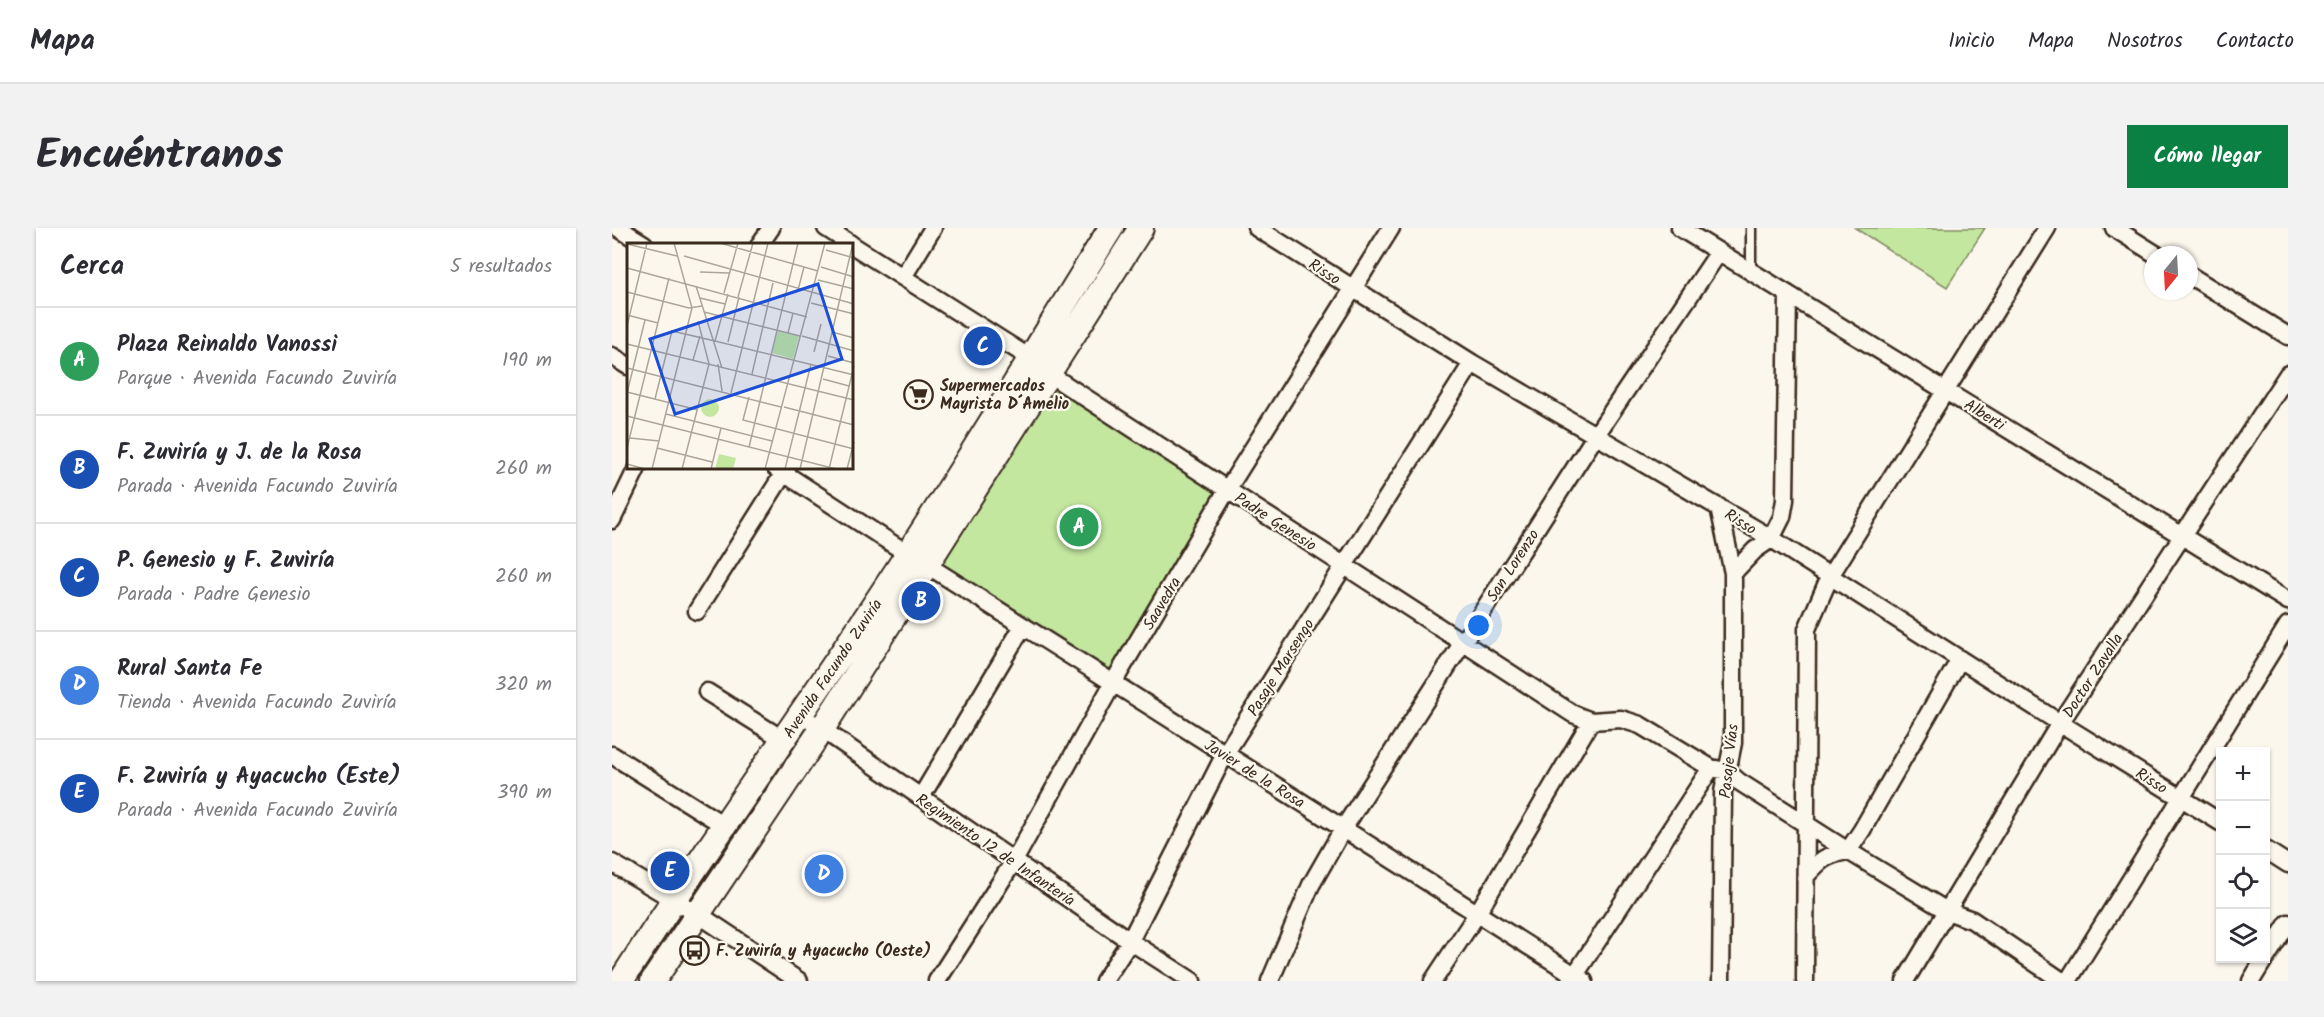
<!DOCTYPE html>
<html lang="es">
<meta charset="utf-8">
<style>
:root{--surface:#fff;--page:#f2f2f3;--text:#2b2b33;--muted:#7c7c81;--line:#e1e1e2;--accent:#0b8043}
body{margin:0;font-family:Kalam,sans-serif;background:var(--page);color:var(--text)}
.controls{position:absolute;right:18px;bottom:18px;display:grid;overflow:hidden;border-radius:0px;box-shadow:0 2px 4px #0004}
.controls button{width:54px;height:54px;display:grid;place-items:center;padding:0;border:0;border-bottom:2px solid var(--line);background:var(--surface);color:var(--text);font:30px sans-serif}
.compass{position:absolute;left:1532px;top:18px;width:54px;height:54px;border-radius:50%;background:var(--surface);box-shadow:0 2px 4px #0004;rotate:198deg}
.you{position:absolute;left:867px;top:398px;width:21px;height:21px;margin:-15px;border:4px solid #fff;border-radius:50%;background:#1a73e8;box-shadow:0 0 0 9px #1a73e833}
.badge{display:grid;place-items:center;width:39px;height:39px;border-radius:50%;background:var(--accent);color:#fff;font-size:20px;font-weight:700}
.pin{position:absolute;translate:-50% -50%;border:3px solid #fff;box-shadow:0 2px 6px #0006}
.list{margin:0;padding:0;list-style:none}
h2{display:flex;justify-content:space-between;align-items:center;height:78px;margin:0;padding:0 24px;font-size:26px}
h2 small{font-size:20px;font-weight:400;color:var(--muted)}
.list li{display:grid;grid-template-columns:39px 1fr auto;gap:18px;align-items:center;box-sizing:border-box;height:108px;padding:0 24px;border-top:2px solid var(--line)}
.list b{display:block;font-size:22px;white-space:nowrap}
.list p{margin:0;font-size:20px;white-space:nowrap;color:var(--muted)}
.list em{font-size:20px;font-style:normal;color:var(--muted)}
.icon{flex:none;width:33px;height:33px;fill:none;stroke:currentColor;stroke-width:2;stroke-linecap:round;stroke-linejoin:round}
.map{position:relative;flex:none;width:1676px;height:753px;overflow:hidden;border-radius:0px}
header{display:flex;align-items:center;gap:36px;box-sizing:border-box;height:84px;padding:0 30px;background:var(--surface);border-bottom:2px solid var(--line)}
header strong{font-size:28px}
nav{display:flex;gap:33px;margin-inline-start:auto;font-size:21px}
.intro{display:flex;align-items:center;justify-content:space-between;box-sizing:border-box;height:144px;padding:0 36px}
h1{margin:0;font-size:42px}
.button{padding:15px 27px;border-radius:0px;background:var(--accent);color:#fff;font-size:21px;font-weight:700}
main{display:flex;gap:36px;padding:0 36px}
aside{flex:1;background:var(--surface);border-radius:0px;box-shadow:0 2px 4px #0004}
.map>svg:first-child{display:block}
.green{fill:#c4e7a0;stroke:#80885f;stroke-width:1.5}
.lines{fill:none;stroke-linecap:round;stroke-linejoin:round}
.service-casing{stroke:#3b2a1e;stroke-width:13}
.minor-casing{stroke:#3b2a1e;stroke-width:21}
.secondary-casing{stroke:#3b2a1e;stroke-width:28}
.service{stroke:#fbf7ec;stroke-width:8}
.minor{stroke:#fbf7ec;stroke-width:16}
.secondary{stroke:#fbf7ec;stroke-width:24}
.labels{text-anchor:middle;stroke-width:4.5;stroke-linejoin:round;paint-order:stroke}
.street-label{font-size:16px;fill:#3b2a1e;stroke:#fbf7ec}
.poi-label{font-size:16px;font-weight:bold;fill:#3b2a1e;stroke:#fbf7ec;text-anchor:start}
.inset-road{fill:none;stroke:#aea59a;stroke-width:1.5}
.view{fill:#1d4ed8;fill-opacity:0.15;stroke:#1d4ed8;stroke-width:3}
.inset-edge{fill:none;stroke:#3b2a1e;stroke-width:3}
</style>
<header>
<strong>Mapa</strong>
<nav><a>Inicio</a><a>Mapa</a><a>Nosotros</a><a>Contacto</a></nav>
</header>
<div class="intro"><h1>Encuéntranos</h1><a class="button">Cómo llegar</a></div>
<main>
<aside>
<h2>Cerca<small>5 resultados</small></h2>
<ul class="list">
<li><span class="badge" style="background:#2e9e5b">A</span><div><b>Plaza Reinaldo Vanossi</b><p>Parque · Avenida Facundo Zuviría</p></div><em>190 m</em></li>
<li><span class="badge" style="background:#1a4fb4">B</span><div><b>F. Zuviría y J. de la Rosa</b><p>Parada · Avenida Facundo Zuviría</p></div><em>260 m</em></li>
<li><span class="badge" style="background:#1a4fb4">C</span><div><b>P. Genesio y F. Zuviría</b><p>Parada · Padre Genesio</p></div><em>260 m</em></li>
<li><span class="badge" style="background:#3f7fe0">D</span><div><b>Rural Santa Fe</b><p>Tienda · Avenida Facundo Zuviría</p></div><em>320 m</em></li>
<li><span class="badge" style="background:#1a4fb4">E</span><div><b>F. Zuviría y Ayacucho (Este)</b><p>Parada · Avenida Facundo Zuviría</p></div><em>390 m</em></li>
</ul>
</aside>
<div class="map">
<svg width="1676" height="753" viewBox="0 0 1676 753">
<rect width="100%" height="100%" fill="#fbf7ec"/>
<filter id="ink" filterUnits="userSpaceOnUse"><feTurbulence type="fractalNoise" baseFrequency=".0167" numOctaves="2"/><feDisplacementMap in="SourceGraphic" scale="12" xChannelSelector="R" yChannelSelector="G"/><feConvolveMatrix kernelMatrix="1 2 1 2 8 2 1 2 1" color-interpolation-filters="sRGB"/></filter>
<g filter="url(#ink)">
<path class="green" d="M1243,0H1373L1335,59Z
M438,149L613,262L500,451L319,336Z"/>
<g class="lines">
<defs>
<path id="service" d="M1139,43V0"/>
<path id="minor" d="M6,0L32,16
M214,0L239,16
M645,0L860,135L1152,306L1448,495L1608,594
M1068,0L1676,373
M1502,0L1545,27
M148,16L159,0
M240,17L418,130L437,146L961,486L979,493L1009,491L1028,497L1099,540
M1577,47L1676,108
M291,49L321,0
M0,128L16,138
M164,240L296,326
M1107,279L1121,345V515L1111,564L1109,753
M0,292L25,240
M315,337L972,753
M1121,345L1143,322L1159,311L1170,289L1173,272L1176,66
M85,383L175,240
M95,464L172,512
M201,495L518,713L580,753
M0,527L113,598
M309,569L411,398
M1654,622L1676,636
M0,635L86,686L187,753
M1194,648C1209,631 1214,627 1236,623L1250,602L1348,431
M1654,730L1676,695
M325,753L402,633L501,455L615,262L779,0
M492,753L518,713L613,526L860,135
M658,753L699,657L731,601L984,207L1107,24
M821,753L865,686L979,493
M959,753L1099,540L1115,543L1126,553L1236,623L1335,683L1360,692L1450,753
M1193,753L1195,401L1218,348L1435,0
M1293,753L1448,495L1676,146
M1456,753L1676,397
M1639,753L1653,730"/>
<path id="secondary" d="M9,753C101,609 202,471 295,327C365,220 431,109 499,0
M41,753L210,501L529,0"/>
</defs>
<use href="#service" class="service-casing"/>
<use href="#minor" class="minor-casing"/>
<use href="#secondary" class="secondary-casing"/>
<use href="#service" class="service"/>
<use href="#minor" class="minor"/>
<use href="#secondary" class="secondary"/>
</g>
</g>
<defs>
<symbol id="supermarket-ring" viewBox="-11 -11 22 22"><circle r="9.5" fill="#fbf7ec" stroke="#3b2a1e" stroke-width="1.5"/><path d="M-6-5.5h2.5l.6 2H6L4.5 2H-2.5L-4.4-4H-6ZM-1.5 3.2a1.3 1.3 0 1 0 .1 0ZM3 3.2a1.3 1.3 0 1 0 .1 0Z" fill="#3b2a1e"/></symbol>
<symbol id="bus-ring" viewBox="-11 -11 22 22"><circle r="9.5" fill="#fbf7ec" stroke="#3b2a1e" stroke-width="1.5"/><path d="M-5-6H5V4H4V6H2V4H-2V6H-4V4H-5ZM-3.5-4V0h7V-4ZM-3.5 1.2v1.5H-2V1.2ZM2 1.2v1.5H3.5V1.2Z" fill="#3b2a1e"/></symbol>
</defs>
<g fill-rule="evenodd">
<use href="#supermarket-ring" x="290" y="150" width="33" height="33"/>
<use href="#bus-ring" x="66" y="706" width="33" height="33"/>
</g>
<g class="labels">
<g class="street-label">
<text transform="translate(713 43) rotate(33)" y="6">Risso</text>
<text transform="translate(1373 186) rotate(32)" y="6">Alberti</text>
<text transform="translate(664 293) rotate(33)" y="6">Padre Genesio</text>
<text transform="translate(1129 293) rotate(32)" y="6">Risso</text>
<text transform="translate(900 337) rotate(-57)" y="6">San Lorenzo</text>
<text transform="translate(549 375) rotate(-59)" y="6">Saavedra</text>
<text transform="translate(668 439) rotate(-58)" y="6">Pasaje Marsengo</text>
<text transform="translate(220 440) rotate(-56)" y="6">Avenida Facundo Zuviría</text>
<text transform="translate(1480 447) rotate(-57)" y="6">Doctor Zavalla</text>
<text transform="translate(1116 533) rotate(-84)" y="6">Pasaje Vías</text>
<text transform="translate(643 545) rotate(32)" y="6">Javier de la Rosa</text>
<text transform="translate(1540 552) rotate(32)" y="6">Risso</text>
<text transform="translate(384 621) rotate(34)" y="6">Regimiento 12 de Infantería</text>
</g>
<g class="poi-label">
<text x="328" y="163">Supermercados<tspan x="328" dy="18">Mayrista D´Amelio</tspan></text>
<text x="104" y="728">F. Zuviría y Ayacucho (Oeste)</text>
</g>
</g>
<g transform="translate(15 15)">
<rect width="226" height="226" fill="#fbf7ec"/>
<path d="M150,88L172,93L166,116L145,110ZM74 165a9 9 0 1 1 18 0a9 9 0 1 1-18 0ZM92,211L109,215L106,226H88Z" fill="#c4e7a0"/>
<path class="inset-road" d="M93,0L191,28M0,1L50,13M199,7L227,15M57,13L227,61M194,24L227,34M0,25L180,74M73,29L102,30M191,37L227,46M69,43L95,125M171,47L177,24M0,49L62,65L75,63M97,50L111,0M111,54L126,0M73,55L98,61M184,60L227,71M77,69L173,93M0,72L31,80M0,83L20,0M205,89L227,95M161,90L166,70M175,93L227,108M88,98L227,132M101,99L112,54M0,101L227,157M187,109L194,81M201,113L227,120M66,117L73,93M91,121L95,148M0,125L154,164M125,131L146,40M196,136L222,143M0,149L71,167M0,150L18,77M104,150L141,0M122,154L116,177L227,206M28,156L45,88L88,98L101,51M157,164L227,182M39,171L145,198M0,173L209,226M3,195L32,198M122,204L171,0M0,205L42,35M30,205L85,219M0,221L18,226M25,226L65,65L47,0M55,226L82,121L71,78M84,226L94,185M138,226L198,0M158,226L184,121M173,226L226,0M202,226L227,123M220,226L227,199"/>
<path class="view" d="M191,41L215,116L48,171L23,96Z"/>
<rect width="226" height="226" class="inset-edge"/>
</g>
</svg>
<div class="controls">
<button>+</button>
<button>−</button>
<button><svg class="icon" aria-label="locate" viewBox="0 0 24 24"><circle cx="12" cy="12" r="6"/><path d="M12 2v4M12 18v4M2 12h4M18 12h4"/></svg></button>
<button><svg class="icon" aria-label="layers" viewBox="0 0 24 24"><path d="M12 4l9 5-9 5-9-5zM3 14l9 5 9-5"/></svg></button>
</div>
<svg class="compass" viewBox="-18 -18 36 36"><path d="M0-13l5 13h-10z" fill="#e53935"/><path d="M0 13l5-13h-10z" fill="#7c7c81"/></svg>
<div class="you"></div>
<div class="pin badge" style="left:467px;top:299px;background:#2e9e5b">A</div>
<div class="pin badge" style="left:309px;top:373px;background:#1a4fb4">B</div>
<div class="pin badge" style="left:371px;top:118px;background:#1a4fb4">C</div>
<div class="pin badge" style="left:212px;top:646px;background:#3f7fe0">D</div>
<div class="pin badge" style="left:58px;top:643px;background:#1a4fb4">E</div>
</div>
</main>
